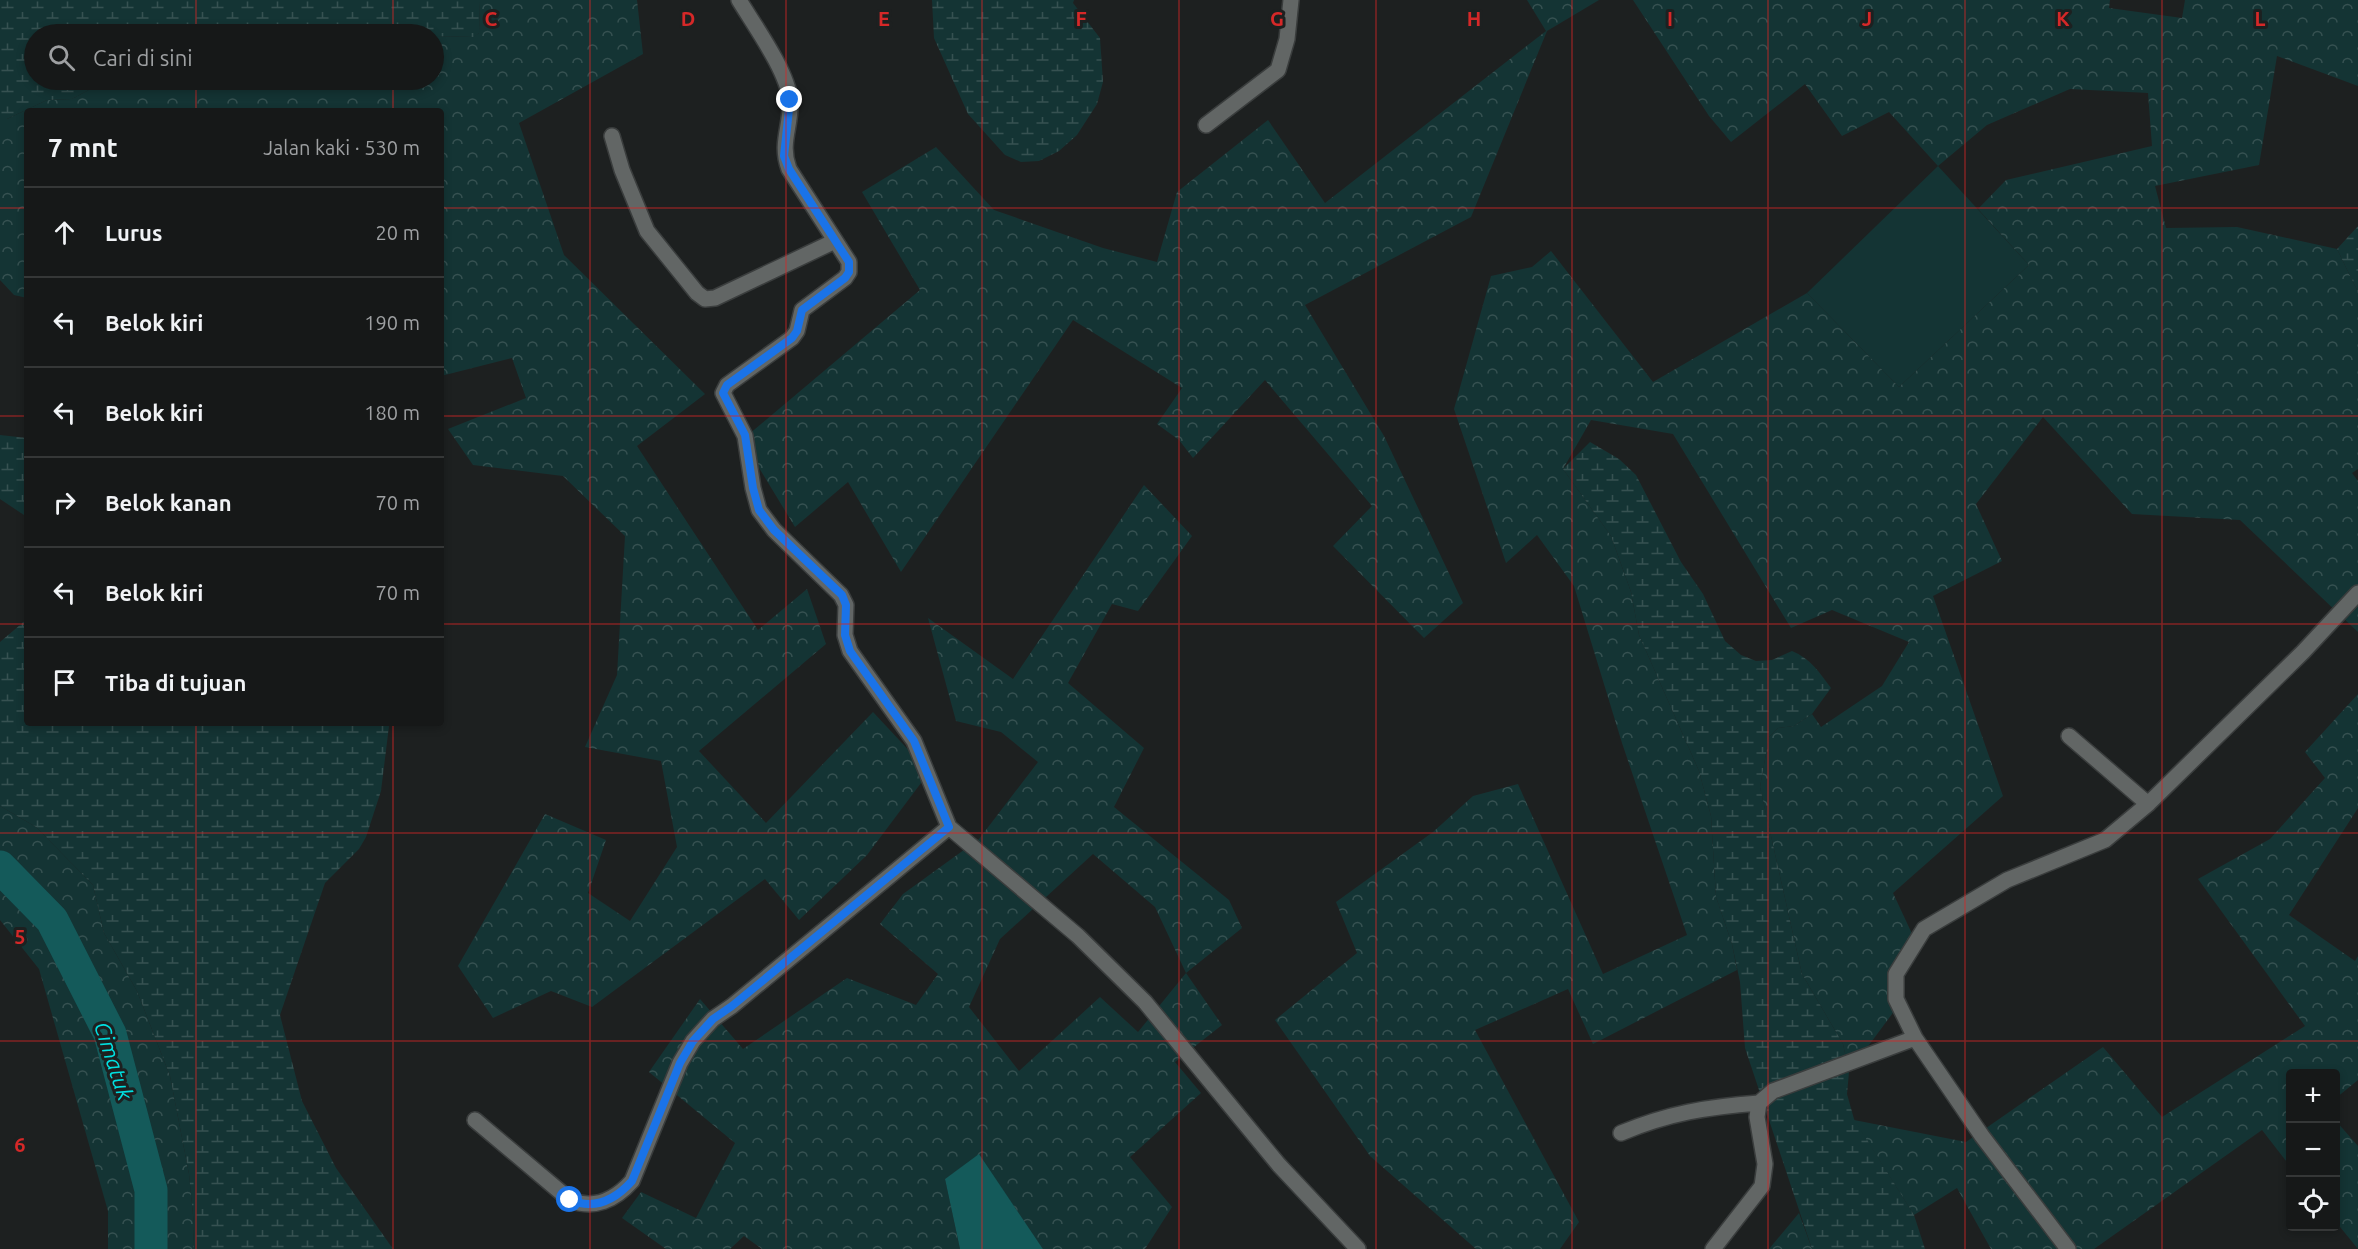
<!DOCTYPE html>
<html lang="id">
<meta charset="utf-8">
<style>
:root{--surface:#161818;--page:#232525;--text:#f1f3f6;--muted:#9ea0a2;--line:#353737}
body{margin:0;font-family:Ubuntu,sans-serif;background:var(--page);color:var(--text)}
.controls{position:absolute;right:18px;bottom:18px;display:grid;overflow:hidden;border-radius:6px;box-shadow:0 3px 9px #0003}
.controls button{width:54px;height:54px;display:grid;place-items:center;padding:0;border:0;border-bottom:2px solid var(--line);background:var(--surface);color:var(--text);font:30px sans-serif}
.stop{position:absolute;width:18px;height:18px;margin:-14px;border:4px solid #1a73e8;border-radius:50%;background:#fff}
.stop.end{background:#1a73e8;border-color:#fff;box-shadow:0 2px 6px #0008}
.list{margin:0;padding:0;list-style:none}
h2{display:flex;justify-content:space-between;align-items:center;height:78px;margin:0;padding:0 24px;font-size:26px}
h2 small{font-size:20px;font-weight:400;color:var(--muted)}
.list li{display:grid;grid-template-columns:39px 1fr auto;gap:18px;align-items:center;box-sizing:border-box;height:90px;padding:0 24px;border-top:2px solid var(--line)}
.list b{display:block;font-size:22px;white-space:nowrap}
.list em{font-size:20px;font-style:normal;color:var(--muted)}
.icon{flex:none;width:33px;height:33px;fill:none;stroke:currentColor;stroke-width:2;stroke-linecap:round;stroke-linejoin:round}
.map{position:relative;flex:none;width:2358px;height:1249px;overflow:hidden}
.search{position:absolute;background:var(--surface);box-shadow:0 3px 9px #0003;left:24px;top:24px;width:420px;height:66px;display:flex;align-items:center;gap:15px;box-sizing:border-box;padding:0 21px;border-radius:33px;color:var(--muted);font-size:22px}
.panel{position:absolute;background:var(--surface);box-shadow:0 3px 9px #0003;left:24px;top:108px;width:420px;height:618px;border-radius:6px}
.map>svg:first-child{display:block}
.green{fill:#143434}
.forest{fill:url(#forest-crowns);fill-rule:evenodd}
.wetland{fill:url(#wetland-marsh)}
.water{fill:#145a5a}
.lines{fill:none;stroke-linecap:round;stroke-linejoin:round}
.river{stroke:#145a5a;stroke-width:33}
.street-casing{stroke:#3a3d3d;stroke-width:18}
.street{stroke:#626665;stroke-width:15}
.route{stroke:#1a73e8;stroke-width:8}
.grid{fill:none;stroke:#d62828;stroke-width:1.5;stroke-opacity:0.55}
.labels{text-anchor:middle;stroke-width:6;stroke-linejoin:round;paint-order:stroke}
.water-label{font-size:22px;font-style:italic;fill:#01dfe0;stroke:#1d2020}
.grid-label{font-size:20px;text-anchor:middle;font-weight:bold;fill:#d62828;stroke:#1d2020;stroke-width:6;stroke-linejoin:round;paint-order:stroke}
</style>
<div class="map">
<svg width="2358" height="1249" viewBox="0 0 2358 1249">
<defs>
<pattern id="forest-crowns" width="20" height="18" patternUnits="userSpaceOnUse" patternTransform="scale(1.5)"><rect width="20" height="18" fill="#143434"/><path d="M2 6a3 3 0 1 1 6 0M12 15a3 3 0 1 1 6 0" fill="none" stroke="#365151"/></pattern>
<pattern id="wetland-marsh" width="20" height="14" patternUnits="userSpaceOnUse" patternTransform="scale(1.5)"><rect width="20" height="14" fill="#143434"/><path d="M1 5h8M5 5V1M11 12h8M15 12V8" fill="none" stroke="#365151"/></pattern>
</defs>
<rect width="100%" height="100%" fill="#1d2020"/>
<path class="green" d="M1938,166L2029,265L1899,387L1807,293Z"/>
<path class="forest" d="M480,0H637L643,54L519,123L564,255L705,394L637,446L758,630L807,589L826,644L699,751L766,823L873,712L915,757L927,775L867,855L799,920L765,879L592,1007L551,991L493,1018L458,966L545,814L606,840L588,893L630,921L677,847L661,761L585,747L617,675L625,536L563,476L473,465L448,429L526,398L512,358L441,376V111H27V298L14,295L0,280V119H7L47,100L72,99L107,80H434V36L473,37L479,33Z
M1527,0H1599L1547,31L1471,217L1305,305L1384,436L1463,603L1424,638L1333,546L1372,506L1265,380L1193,458L1179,440L1157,424L1182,388L1073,320L901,572L848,482L795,527L742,440L920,290L862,192L936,147L994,210L1103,248L1157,262L1177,192L1268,120L1325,203L1546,31Z
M1633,0H2110L2109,8L2182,18L2185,0H2358V86L2277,56L2259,165L2155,186L2166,228L2237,227L2337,249L2358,292V469L2352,473L2358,481V632L2240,520L2132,514L2043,417L1976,504L2002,561L1933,596L2003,796L1893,893L1914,938L1898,1006L1849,1072L1843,1044L1802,974L1760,787L1769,737L1778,728L1794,726L1812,714L1821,727L1882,686L1909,642L1832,610L1791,628L1673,434L1591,420L1563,469L1611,536L1631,592L1639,635L1699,771L1711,816L1716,897L1732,944L1737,970L1593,1044L1568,989L1475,1030L1579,1222L1560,1249H1476L1370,1156L1275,1020L1357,953L1336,902L1433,832L1473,796L1518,784L1603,974L1687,935L1622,743L1574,586L1537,535L1506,563L1454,409L1491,276L1532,267L1551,251L1653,382L1807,293L1899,387L2029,265L1978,209L2006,180L2152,146L2148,93L2070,89L1987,125L1938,166L1889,112L1842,136L1805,84L1731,142L1709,116Z
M1144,485L1192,536L1138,611L1112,604L1068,683L1144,748L1114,807L1229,900L1242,928L1186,973L1222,1025L1175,1062L1201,1093L1130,1157L1172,1207L1145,1249H1043L979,1155L945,1179L960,1249H762L744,1236L730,1249H666L622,1218L641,1192L696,1218L735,1143L649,1072L700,999L743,1049L847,978L916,1005L938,974L880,924L903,894L979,839L1038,762L1001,732L956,721L928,618L1013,679ZM1093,854L1155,907L1186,973L1138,1032L1100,997L1019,1071L969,1007L1000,939Z
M2358,694V808L2289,915L2355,961L2358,956V1080L2336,1098V1074H2290V1166L2262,1130L2094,1249H1991L1957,1188L1914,1215L1854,1120L1966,1142L2103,1047L2162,1117L2305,1026L2198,879L2270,839L2325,778L2305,752Z
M0,806L36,827L93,885L104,933L137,991L170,1076L189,1174L194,1225L193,1249H108V1211L39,969L0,920Z
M2336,1121L2358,1146V1249L2336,1222Z
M1799,1213L1812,1249H1769Z"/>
<path class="wetland" d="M0,0H480V1L479,33L474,37L346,34H34V80H107L72,99L47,100L7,119H0Z
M932,0H1074L1073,3L1100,38L1103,82L1097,104L1077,135L1059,151L1039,161L1021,162L1005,155L968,114L934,38Z
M2358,226V292L2337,249Z
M0,435L27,438V517L0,499Z
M1590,442L1619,459L1636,475L1681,562L1703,594L1725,641L1741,655L1756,661L1772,660L1792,651C1810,658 1820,673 1831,688L1812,714L1794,726L1778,728L1769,737L1760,787L1802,974L1843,1044L1849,1072L1847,1094L1854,1119L1914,1215L1925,1249H1812L1745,1048L1740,982L1732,944L1716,897L1711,816L1699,771L1639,635L1631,592L1611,536L1563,469Z
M27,619V723H392L389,726L381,791L366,837L359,849L325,883L280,1015L302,1101L336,1168L393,1249H193L194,1225L189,1174L170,1076L137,991L104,933L93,885L36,827L0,806V642Z"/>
<path class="water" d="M979,1154L1043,1249H960L945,1179Z"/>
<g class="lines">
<path class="river" d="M0,867L52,920L110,1034L151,1190V1249"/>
<defs>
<path id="street" d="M739,0C754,25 788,72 790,100C792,125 779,143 789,169L849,262V272L845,278L802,310L797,331L792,338L727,385L723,393L745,436L753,488L759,510L774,530L841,595L846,605L845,635L850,651L914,741L949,827L1078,936L1145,1002L1279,1165L1358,1249
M1206,125L1278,70L1287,39L1291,0
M612,136L622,170L647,231L697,293L705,299L715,298L835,241
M2069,736L2148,804
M1915,1038L1982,1136L2068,1249
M475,1120L570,1200C594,1210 615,1200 632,1181L680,1063L693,1041L713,1019L732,1006L949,827
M1621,1133C1669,1113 1707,1107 1759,1103
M1713,1249L1762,1186L1765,1164L1757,1117L1759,1103L1773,1091L1915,1038L1896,999V974L1924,929L2007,880L2105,840L2148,804L2303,652L2358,593"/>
</defs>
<use href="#street" class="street-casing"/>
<use href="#street" class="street"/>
</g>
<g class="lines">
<path class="route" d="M570,1200C594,1210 615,1200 632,1181L680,1063L693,1041L713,1019L732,1006L949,827L914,741L850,651L845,635L846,605L842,595L774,530L759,510L753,488L745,435L723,393L727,385L792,338L797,331L802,310L845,278L849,272V262L789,169L784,156L790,100"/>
</g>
<path class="grid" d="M196,0V34M393,0V34M590,0V1249M786,0V1249M982,0V1249M1179,0V1249M1376,0V1249M1572,0V1249M1768,0V1249M1965,0V1249M2162,0V1249M196,80V111M393,80V111M0,208H27M441,208H2358M0,416H27M441,416H2358M0,624H27M441,624H2358M196,723V1249M393,723V1249M0,833H2358M0,1041H2358"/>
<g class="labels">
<g class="water-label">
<text transform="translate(114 1061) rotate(72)" y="8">Cimatuk</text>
</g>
</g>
<g class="grid-label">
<text x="491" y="26">C</text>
<text x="688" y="26">D</text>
<text x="884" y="26">E</text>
<text x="1081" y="26">F</text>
<text x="1277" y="26">G</text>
<text x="1474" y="26">H</text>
<text x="1670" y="26">I</text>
<text x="1867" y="26">J</text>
<text x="2063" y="26">K</text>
<text x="2260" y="26">L</text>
<text x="20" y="944">5</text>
<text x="20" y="1152">6</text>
</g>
</svg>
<div class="controls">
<button>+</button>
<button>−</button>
<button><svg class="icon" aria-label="locate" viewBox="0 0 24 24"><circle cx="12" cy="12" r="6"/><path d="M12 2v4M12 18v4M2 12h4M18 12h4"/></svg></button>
</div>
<div class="stop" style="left:570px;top:1200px"></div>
<div class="stop end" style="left:790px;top:100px"></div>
<div class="search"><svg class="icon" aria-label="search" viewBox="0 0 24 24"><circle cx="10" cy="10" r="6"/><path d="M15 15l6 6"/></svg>Cari di sini</div>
<section class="panel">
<h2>7 mnt<small>Jalan kaki · 530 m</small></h2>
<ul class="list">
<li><svg class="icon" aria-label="ahead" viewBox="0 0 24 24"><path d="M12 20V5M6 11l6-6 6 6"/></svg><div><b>Lurus</b></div><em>20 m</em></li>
<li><svg class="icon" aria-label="left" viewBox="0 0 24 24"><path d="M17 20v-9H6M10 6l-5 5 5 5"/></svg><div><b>Belok kiri</b></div><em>190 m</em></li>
<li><svg class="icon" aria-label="left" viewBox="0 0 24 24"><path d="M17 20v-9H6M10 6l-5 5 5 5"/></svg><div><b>Belok kiri</b></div><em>180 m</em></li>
<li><svg class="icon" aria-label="right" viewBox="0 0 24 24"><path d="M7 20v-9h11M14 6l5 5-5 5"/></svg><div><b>Belok kanan</b></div><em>70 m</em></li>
<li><svg class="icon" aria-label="left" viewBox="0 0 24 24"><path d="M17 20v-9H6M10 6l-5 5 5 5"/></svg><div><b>Belok kiri</b></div><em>70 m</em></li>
<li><svg class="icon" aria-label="arrive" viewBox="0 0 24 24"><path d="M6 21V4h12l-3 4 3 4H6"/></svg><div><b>Tiba di tujuan</b></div></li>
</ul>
</section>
</div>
